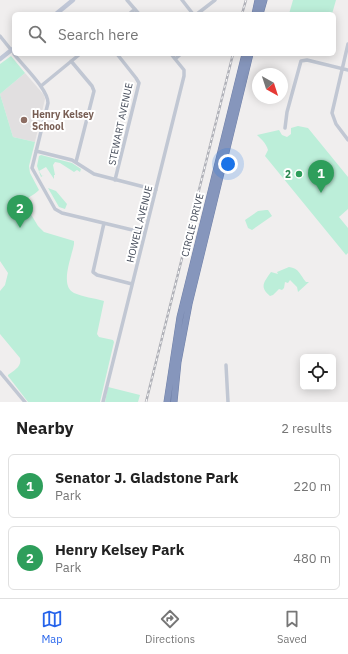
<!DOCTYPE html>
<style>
:root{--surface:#fff;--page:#f2f2f2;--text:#222;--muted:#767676;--line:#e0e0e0;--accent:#2563eb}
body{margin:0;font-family:"IBM Plex Sans",sans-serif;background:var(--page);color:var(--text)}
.controls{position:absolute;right:12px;bottom:12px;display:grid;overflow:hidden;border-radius:6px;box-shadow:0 2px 10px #0003}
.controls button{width:36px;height:36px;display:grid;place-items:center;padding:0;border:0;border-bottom:1px solid var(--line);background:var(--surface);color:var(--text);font:20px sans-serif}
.compass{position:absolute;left:252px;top:68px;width:36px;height:36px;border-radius:50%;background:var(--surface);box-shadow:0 2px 10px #0003;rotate:141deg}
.you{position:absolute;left:228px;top:164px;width:14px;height:14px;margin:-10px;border:3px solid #fff;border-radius:50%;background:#1a73e8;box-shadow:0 0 0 6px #1a73e833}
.badge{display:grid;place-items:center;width:26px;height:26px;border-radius:50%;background:var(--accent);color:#fff;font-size:13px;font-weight:700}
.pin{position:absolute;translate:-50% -33px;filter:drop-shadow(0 1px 2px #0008)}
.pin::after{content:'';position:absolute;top:21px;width:14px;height:12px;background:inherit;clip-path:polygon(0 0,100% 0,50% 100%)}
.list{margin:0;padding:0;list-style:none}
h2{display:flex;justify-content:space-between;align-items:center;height:52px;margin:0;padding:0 16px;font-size:17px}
h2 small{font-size:13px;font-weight:400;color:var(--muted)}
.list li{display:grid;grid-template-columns:26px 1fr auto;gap:12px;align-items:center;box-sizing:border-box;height:64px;margin:0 8px 8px;padding:0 8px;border:1px solid var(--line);border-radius:6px}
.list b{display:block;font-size:15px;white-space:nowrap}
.list p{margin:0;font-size:13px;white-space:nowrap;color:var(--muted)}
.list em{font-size:13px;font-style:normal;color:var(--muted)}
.icon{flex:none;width:22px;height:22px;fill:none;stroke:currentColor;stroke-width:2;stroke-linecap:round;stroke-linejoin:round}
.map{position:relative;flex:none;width:348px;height:402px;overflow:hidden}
.search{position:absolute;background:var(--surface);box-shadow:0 2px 10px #0003;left:12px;right:12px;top:12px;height:44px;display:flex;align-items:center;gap:10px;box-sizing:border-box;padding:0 14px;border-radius:6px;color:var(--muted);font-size:15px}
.sheet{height:196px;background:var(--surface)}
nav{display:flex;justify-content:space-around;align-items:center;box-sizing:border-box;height:56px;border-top:1px solid var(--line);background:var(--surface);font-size:11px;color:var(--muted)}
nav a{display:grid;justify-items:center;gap:2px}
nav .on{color:var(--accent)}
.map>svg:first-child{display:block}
.education{fill:#e1dfe0}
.green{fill:#bceed9}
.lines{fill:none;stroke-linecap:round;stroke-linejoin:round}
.highway-casing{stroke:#7181a8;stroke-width:7}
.street{stroke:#c1c7d3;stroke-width:3.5}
.secondary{stroke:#c0c7d7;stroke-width:4.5}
.highway{stroke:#8696bc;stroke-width:6}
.rail-casing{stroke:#b0b1b8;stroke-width:2.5}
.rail{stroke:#fff;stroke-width:1;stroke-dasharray:3;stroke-linecap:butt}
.education-dot{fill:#8d6e63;stroke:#fff;stroke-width:1.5}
.leisure-dot{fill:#2e9e5b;stroke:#fff;stroke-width:1.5}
.labels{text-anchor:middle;stroke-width:4;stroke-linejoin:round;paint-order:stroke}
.education-label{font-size:10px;font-weight:bold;fill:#785e54;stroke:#fff;text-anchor:start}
.street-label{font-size:10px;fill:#464d5b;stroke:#fff}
.leisure-label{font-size:10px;font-weight:bold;fill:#27864d;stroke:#fff;text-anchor:end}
</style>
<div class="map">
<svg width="348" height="402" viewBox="0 0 348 402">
<rect width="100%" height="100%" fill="#f0eeee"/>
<path class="education" d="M25,73L44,95L45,99L35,142L13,137L0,94Z"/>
<path class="green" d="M293,0H336L332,14H289Z
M11,56L25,73L0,94L13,137L35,142L29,166L30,173L39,190C34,196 24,197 26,206L38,226L44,232L74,241V244C72,256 59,286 74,293C83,297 94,298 104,301L97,334L99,337L113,340L114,342L100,402H28L8,376V375C14,370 22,367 20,358L0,334V291L5,285L8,273L0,261V64Z
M298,126L308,128L348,177V209L339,217L348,228V253L346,255L265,156L268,150C266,143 262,140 257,135L279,130L282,135L287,137L291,134V128Z
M41,155L72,163L81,169L80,172L77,170L74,172L60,163L55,162L53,165L55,175H54V179L46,167L39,171L42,176L44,175L41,177L37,166L39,156Z
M48,188L56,191L67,204L65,209L59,207Z
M266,210H268L272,216L252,230L248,228L245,220L258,211Z
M289,267C299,268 300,275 306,282H309L298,292L297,287L290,280L288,283L285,282L284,288L282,290L279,289L273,295L270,296C259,287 264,282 271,272L278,274L277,272Z
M108,387L140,395L138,402H105Z"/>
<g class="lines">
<defs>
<path id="highway" d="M255,14L258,0
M260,14L264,0
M167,402L180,317L245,54
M174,402L178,362L189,304L250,54"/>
</defs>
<use href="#highway" class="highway-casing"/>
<path class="street" d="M127,0L139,14
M182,0L193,14
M129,14L135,9
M197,14L215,0
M0,36L12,51
M348,44L332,113L336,124L348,140
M14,54C23,66 48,89 48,103L32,168L55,209L62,213L145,233
M175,59L181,54
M71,61L92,86L94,91L76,162
M41,86L80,54
M285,128L287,112L301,61L307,60L348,70
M36,151L72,160L94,174L156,190
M115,180L139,83L136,78L117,54
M104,223L93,272L97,275L132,284
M226,365L228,402
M0,372L25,402
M103,402L184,76V70L171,54"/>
<path class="secondary" d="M56,14L73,0
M0,59L14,48"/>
<use href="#highway" class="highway"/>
<defs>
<path id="rail" d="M242,14L246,0
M146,402L233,54"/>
</defs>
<use href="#rail" class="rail-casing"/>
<use href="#rail" class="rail"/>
</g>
<circle class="education-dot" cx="24" cy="120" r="4"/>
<circle class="leisure-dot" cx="299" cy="174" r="4"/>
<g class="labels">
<g class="education-label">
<text x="32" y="118">Henry Kelsey<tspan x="32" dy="12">School</tspan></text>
</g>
<g class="street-label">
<text transform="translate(120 124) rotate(-78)" y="4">STEWART AVENUE</text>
<text transform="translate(139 224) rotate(-76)" y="4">HOWELL AVENUE</text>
<text transform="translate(192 225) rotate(-76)" y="4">CIRCLE DRIVE</text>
</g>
<g class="leisure-label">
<text x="291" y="178">2</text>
</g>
</g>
</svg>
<div class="controls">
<button><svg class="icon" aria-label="locate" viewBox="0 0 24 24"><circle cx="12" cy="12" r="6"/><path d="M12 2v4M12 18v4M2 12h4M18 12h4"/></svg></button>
</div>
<svg class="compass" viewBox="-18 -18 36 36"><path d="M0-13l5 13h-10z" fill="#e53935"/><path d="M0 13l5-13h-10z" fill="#767676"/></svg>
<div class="you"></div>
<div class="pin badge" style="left:321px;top:193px;background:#2e9e5b">1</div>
<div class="pin badge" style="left:20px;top:228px;background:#2e9e5b">2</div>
<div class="search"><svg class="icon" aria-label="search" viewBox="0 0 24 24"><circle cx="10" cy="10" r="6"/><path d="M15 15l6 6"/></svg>Search here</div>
</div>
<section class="sheet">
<h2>Nearby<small>2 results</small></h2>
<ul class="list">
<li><span class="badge" style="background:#2e9e5b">1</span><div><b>Senator J. Gladstone Park</b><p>Park</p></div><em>220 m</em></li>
<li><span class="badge" style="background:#2e9e5b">2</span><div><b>Henry Kelsey Park</b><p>Park</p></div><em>480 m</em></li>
</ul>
</section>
<nav>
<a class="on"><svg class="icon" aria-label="map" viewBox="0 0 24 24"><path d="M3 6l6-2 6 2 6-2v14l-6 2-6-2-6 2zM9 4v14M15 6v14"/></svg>Map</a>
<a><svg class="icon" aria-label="directions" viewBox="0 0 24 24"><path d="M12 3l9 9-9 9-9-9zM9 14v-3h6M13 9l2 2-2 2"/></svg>Directions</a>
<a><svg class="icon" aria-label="saved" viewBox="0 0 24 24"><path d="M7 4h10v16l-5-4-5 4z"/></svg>Saved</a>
</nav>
